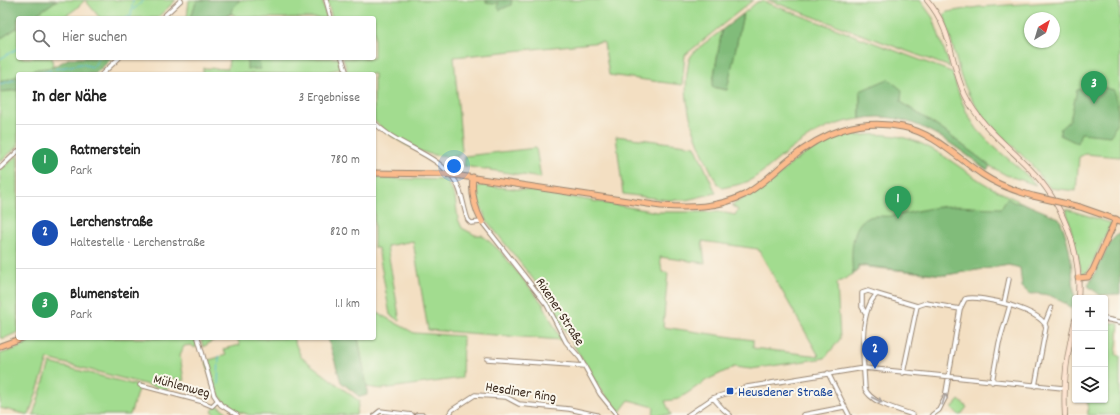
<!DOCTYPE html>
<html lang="de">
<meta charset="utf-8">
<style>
:root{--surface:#fff;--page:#f2f2f2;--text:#222;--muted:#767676;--line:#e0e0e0;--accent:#d1495b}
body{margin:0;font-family:Dekko,sans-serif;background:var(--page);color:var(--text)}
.controls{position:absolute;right:12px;bottom:12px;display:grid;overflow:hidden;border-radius:4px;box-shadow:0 1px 3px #0004}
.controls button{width:36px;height:36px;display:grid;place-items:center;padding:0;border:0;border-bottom:1px solid var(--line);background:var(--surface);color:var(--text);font:20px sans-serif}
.compass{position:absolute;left:1024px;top:12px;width:36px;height:36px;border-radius:50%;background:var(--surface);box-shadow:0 1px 3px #0004;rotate:38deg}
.you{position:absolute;left:454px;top:166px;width:14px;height:14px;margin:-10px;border:3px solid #fff;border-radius:50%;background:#1a73e8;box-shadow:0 0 0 6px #1a73e833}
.badge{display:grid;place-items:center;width:26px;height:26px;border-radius:50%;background:var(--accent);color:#fff;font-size:13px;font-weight:700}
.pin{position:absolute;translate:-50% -33px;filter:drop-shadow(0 1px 2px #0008)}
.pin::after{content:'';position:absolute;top:21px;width:14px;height:12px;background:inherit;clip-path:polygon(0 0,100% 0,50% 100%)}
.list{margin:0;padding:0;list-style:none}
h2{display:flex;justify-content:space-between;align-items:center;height:52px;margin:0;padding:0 16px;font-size:17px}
h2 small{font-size:13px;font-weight:400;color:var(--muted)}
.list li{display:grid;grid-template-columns:26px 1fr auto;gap:12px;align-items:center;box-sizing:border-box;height:72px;padding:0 16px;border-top:1px solid var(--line)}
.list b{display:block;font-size:15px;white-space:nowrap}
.list p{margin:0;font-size:13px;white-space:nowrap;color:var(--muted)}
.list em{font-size:13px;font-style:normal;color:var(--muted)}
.icon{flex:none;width:22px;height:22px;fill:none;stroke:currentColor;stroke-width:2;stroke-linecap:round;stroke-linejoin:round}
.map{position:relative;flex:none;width:1120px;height:415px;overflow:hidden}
.search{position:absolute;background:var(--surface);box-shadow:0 1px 3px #0004;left:16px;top:16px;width:360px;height:44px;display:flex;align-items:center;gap:10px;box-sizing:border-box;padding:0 14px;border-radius:4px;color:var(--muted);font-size:15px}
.panel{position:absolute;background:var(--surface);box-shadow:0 1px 3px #0004;left:16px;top:72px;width:360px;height:268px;border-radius:4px}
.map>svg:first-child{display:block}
.green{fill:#a2dc8f;stroke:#6e8356;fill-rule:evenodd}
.forest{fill:#81bc7a;stroke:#5e734c}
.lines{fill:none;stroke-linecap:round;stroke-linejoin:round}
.stream{stroke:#5cbcdb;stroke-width:1}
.street-casing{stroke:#978470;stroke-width:5.5}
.secondary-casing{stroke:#978470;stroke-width:6}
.primary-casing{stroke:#978470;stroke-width:7}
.street{stroke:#fff;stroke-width:3.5}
.secondary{stroke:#fde4d1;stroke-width:4.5}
.primary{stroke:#fbbb8c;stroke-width:5}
.primary-bridge-casing{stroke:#978470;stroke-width:7;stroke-linecap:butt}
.primary-bridge{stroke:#fbbb8c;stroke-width:5}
.oneway{stroke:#a79f9a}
.transit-dot{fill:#1a4fb4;stroke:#fbf7ec;stroke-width:1.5}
.labels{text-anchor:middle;stroke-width:4;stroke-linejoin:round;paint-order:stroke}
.street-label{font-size:14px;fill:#3b2a1e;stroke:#fbf7ec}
.transit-label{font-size:14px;fill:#164399;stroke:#fbf7ec;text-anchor:start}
</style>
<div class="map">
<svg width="1120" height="415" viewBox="0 0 1120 415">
<rect width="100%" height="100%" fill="#fbf7ec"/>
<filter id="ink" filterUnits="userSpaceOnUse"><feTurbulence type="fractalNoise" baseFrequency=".025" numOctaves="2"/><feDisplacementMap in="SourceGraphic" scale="8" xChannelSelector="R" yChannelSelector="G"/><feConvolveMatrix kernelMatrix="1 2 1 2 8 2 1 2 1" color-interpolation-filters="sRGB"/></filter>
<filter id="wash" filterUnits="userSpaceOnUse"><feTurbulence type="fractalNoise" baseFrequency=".012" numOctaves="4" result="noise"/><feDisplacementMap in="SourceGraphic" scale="16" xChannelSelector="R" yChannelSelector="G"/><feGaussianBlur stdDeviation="0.9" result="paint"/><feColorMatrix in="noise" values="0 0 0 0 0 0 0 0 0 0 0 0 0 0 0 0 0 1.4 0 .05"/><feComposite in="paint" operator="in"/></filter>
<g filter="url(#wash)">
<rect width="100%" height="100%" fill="#f3dfc2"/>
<path class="green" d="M57,0H176L157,18H100L85,0C65,21 58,18 31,18Z
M189,0H322L327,18H234V14L214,18V16L206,18H187Z
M327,0H753L685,55L682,85L609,75L604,43L602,42L454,57L462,151L458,156C428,160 394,142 374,120V74H348L343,58H374V18H332Z
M768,0H920L933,18L950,67Z
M1079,0H1120V157L1085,154L1079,157L1076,191L1050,188L1031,164L984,118L969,95L961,77L944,15L947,12L978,7ZM1030,18H1054V42H1030Z
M762,1L952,72C957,88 962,105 971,120C986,146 1017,162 1036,185L1006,175L990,166L944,131L901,102L860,91V119C829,123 805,137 781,157C770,166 761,174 749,181C741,185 730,186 722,188L717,183C700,150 682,111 687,73C688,68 688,62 690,58C694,49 714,37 722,30L712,87L726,90L743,14L757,2Z
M18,27V58H52L53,67L18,74V76L0,82V39Z
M229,58H339L342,68L320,74H203V68L228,69Z
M18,90V146L0,162V92Z
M846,132L856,134V136C912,129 933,149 976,178C992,189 1010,197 1028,205L1026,204L1072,271L1075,304L1065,278L1012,239L1009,265L945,275L857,266V272L837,283L840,339L825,358L751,369L734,367L705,381L679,399L665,401L671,415H653L654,407L629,400L619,413L596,383L541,289L487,221L477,198L476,188L481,185L541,192L657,212H720L735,215L738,210L732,205L771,183L791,164L823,141ZM702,241L758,249L819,356L753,348V340L663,327L668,273L662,272L660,257L705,263Z
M616,136L695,146L716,193L686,200H668L623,194Z
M536,148L541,178L464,166L465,156Z
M18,155V332L5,338H0V170Z
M374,178L446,180L455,197L458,219L462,228L475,235H482L500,251L543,304L561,340L428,330L413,241L387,246L400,321L390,315L378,248H374Z
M1066,209L1111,223L1090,268L1086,273L1082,274Z
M374,311L414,333L463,336L462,378L382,389L367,387L358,338H374Z
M1108,322L1119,324L1116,355L1120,356V415H1088L1087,400H1105V361Z
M36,338H196L198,345L195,348L191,345L184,346L180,355L184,381L171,378L167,390L48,359L29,415L0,408V354L18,348Z
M201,338H217L203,347Z
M237,338H293L301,357L359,401L356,415H249C245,413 241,413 237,411C214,398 213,385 206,361L226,355L223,349L240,345Z
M50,363L139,386L130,415H33Z
M959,400L967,407L961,415H959L952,408Z
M217,405L231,415H215L212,411Z"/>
<path class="forest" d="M0,0H57L31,18H18V27L0,39Z
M197,0H240L232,9L231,14L214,18V15L205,18H190Z
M486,0H512L511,5L500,10L497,6L499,2L493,4L486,2Z
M743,14L727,90L712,87L722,30Z
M70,58H112L95,74H24L37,69L53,67Z
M247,58H258L261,69H247Z
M18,76V90L0,92V82Z
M888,79L902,90L901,102L944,131L990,166L987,170C950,143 910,108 860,119V91Z
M1098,86L1114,90C1120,106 1120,123 1110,136L1081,133L1077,143L1060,135V129L1070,120L1077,90Z
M1007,198L1013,202L1028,205L1059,218C1072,245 1072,274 1075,302L1071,308C1057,298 1048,292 1030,294L1022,287L1020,268L1009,265L945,275L858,265V271L853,274C851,260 850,228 865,219C873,214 883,217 892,216C911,213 930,207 949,206C966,206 984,208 1001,208Z
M1118,234H1120V294L1100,295L1088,286L1111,241Z
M328,338H358L367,387V395L360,397L341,382Z"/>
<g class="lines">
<path class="stream" d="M133,10L144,0
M125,18L131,16L133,0
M0,59L18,48
M55,69L81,64L93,67L99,59L97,58
M39,74L51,70
M0,84L14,80L18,81
M216,387L218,385L219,356"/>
</g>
</g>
<g filter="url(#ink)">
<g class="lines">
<defs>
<path id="street" d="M326,0L331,18
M162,18L181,0
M342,58L347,74
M102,74L119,58
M374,122C397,147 437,152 456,182C463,194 463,207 468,220L471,223L482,222L547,305L566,342L580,358L600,394L617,415
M0,168L18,151
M1004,303L1009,279
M866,314L862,307V293L868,291L877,294
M1105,319L1120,322
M1045,323L1051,308
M198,338L214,395L221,405L237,415
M487,359L585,366
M828,373L849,415
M903,373L917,306
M992,382L999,343L1010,305
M140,385L200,401L212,406L217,401
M713,398L724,410L730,415
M375,415L380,411L412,415
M417,415H423
M449,415L452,410L475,395L506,397L519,404L569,409L597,415
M688,415L713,398L747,387L864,368L1063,388
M803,415L844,407
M913,415C898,409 872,404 865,389C864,363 857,313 877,294L917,306L926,303L960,309L965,299C980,294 1043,311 1046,327L1035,386
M932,415L939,410L945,398L960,309"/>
<path id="secondary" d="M927,0C954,32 949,62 965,95C980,126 1006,144 1029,168C1062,201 1082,251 1078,298
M1065,415C1063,380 1067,354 1075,320"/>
<path id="primary" d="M374,173L442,174
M461,176L661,206C689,208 718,208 744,195C761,186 774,172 789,160C823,132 859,118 903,127C934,133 957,158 983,175C998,185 1015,191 1033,196
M473,177C471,194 474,207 482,222
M1080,207L1120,221
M1078,278L1088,277L1093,270L1116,219
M0,346L22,338"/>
</defs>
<use href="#street" class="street-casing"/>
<use href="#secondary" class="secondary-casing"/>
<use href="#primary" class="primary-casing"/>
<use href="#street" class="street"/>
<use href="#secondary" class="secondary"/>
<use href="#primary" class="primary"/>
<defs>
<path id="primary-bridge" d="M442,174L461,176
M1033,196L1080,207"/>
</defs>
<use href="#primary-bridge" class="primary-bridge-casing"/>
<use href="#primary-bridge" class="primary-bridge"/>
</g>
<defs><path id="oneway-shaft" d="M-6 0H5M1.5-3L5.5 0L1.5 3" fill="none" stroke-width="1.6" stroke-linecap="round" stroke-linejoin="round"/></defs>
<g class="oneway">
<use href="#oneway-shaft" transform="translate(944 399) rotate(-73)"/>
<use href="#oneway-shaft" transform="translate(877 400) rotate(27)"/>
</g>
</g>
<rect class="transit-dot" x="726" y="387" width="8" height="8" rx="2"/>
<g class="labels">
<g class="street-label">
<text transform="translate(561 311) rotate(57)" y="5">Rixener Straße</text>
<text transform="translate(182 385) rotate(15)" y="5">Mühlenweg</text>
<text transform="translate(521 391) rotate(9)" y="5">Hesdiner Ring</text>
</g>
<g class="transit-label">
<text x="738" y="396">Heusdener Straße</text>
</g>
</g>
</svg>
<div class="controls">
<button>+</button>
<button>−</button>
<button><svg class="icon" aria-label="layers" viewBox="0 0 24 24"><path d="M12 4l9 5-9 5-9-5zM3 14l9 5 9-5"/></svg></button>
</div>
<svg class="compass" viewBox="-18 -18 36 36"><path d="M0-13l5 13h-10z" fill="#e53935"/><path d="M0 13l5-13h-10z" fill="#767676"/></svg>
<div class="you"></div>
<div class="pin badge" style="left:898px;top:219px;background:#2e9e5b">1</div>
<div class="pin badge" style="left:875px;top:369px;background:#1a4fb4">2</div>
<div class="pin badge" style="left:1094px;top:104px;background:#2e9e5b">3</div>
<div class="search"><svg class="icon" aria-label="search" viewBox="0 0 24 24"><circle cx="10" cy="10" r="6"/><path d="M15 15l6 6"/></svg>Hier suchen</div>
<section class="panel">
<h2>In der Nähe<small>3 Ergebnisse</small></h2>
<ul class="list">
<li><span class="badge" style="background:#2e9e5b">1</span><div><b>Ratmerstein</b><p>Park</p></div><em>780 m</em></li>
<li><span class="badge" style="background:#1a4fb4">2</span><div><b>Lerchenstraße</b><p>Haltestelle · Lerchenstraße</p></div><em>820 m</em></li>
<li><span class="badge" style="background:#2e9e5b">3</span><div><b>Blumenstein</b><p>Park</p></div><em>1.1 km</em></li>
</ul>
</section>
</div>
